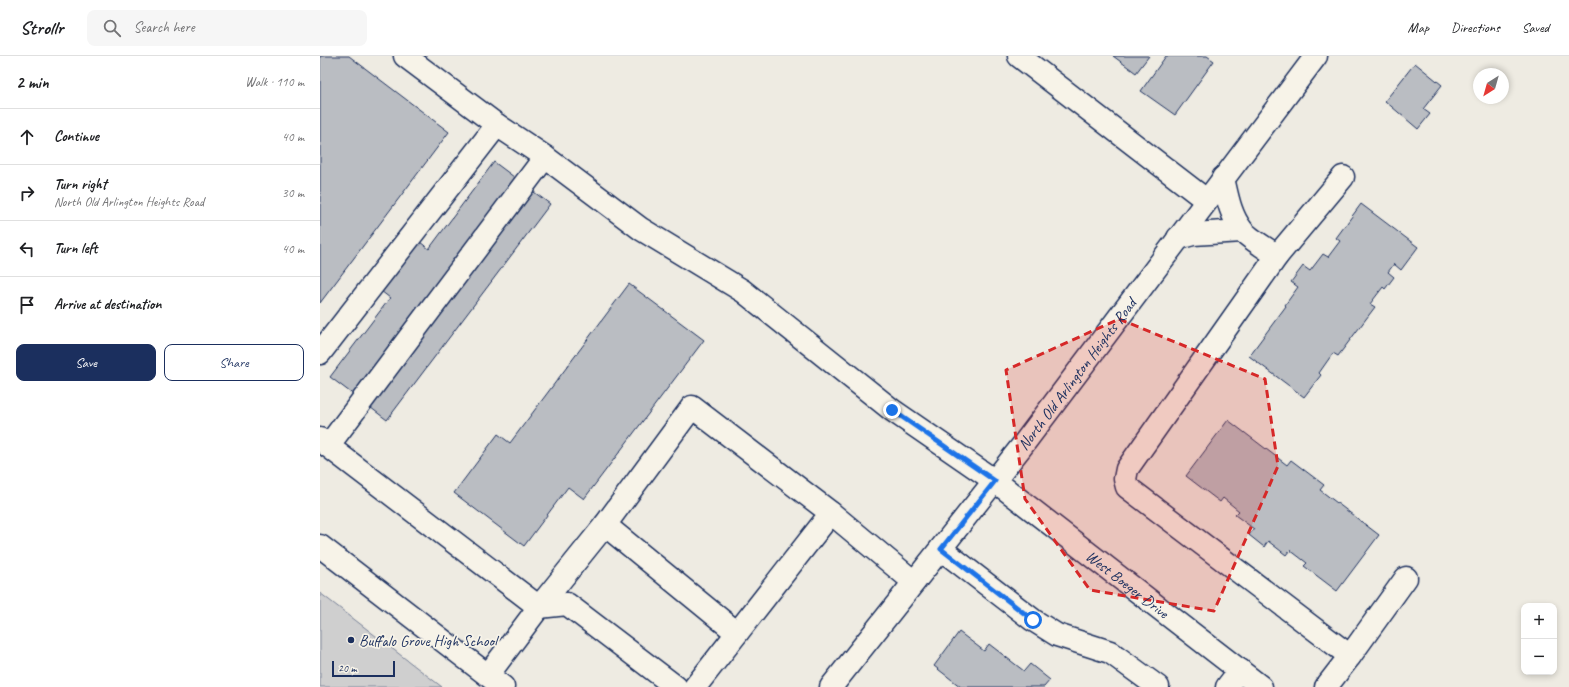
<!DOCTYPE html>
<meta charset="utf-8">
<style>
:root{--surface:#fff;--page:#f6f6f6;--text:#202124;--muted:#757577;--line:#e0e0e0;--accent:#1b2f5e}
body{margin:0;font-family:Caveat,sans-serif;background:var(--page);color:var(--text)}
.controls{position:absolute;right:12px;bottom:12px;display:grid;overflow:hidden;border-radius:8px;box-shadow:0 2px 6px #0003}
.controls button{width:36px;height:36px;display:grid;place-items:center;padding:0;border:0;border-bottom:1px solid var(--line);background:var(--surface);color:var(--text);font:20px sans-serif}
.compass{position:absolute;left:1153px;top:12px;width:36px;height:36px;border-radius:50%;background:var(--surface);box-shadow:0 2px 6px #0003;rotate:217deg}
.scale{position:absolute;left:12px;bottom:10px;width:63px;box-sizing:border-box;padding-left:4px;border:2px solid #1b2f5e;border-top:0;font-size:11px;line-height:14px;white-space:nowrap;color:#1b2f5e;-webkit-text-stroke:3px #f7f3e8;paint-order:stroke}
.stop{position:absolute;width:12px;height:12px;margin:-9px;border:3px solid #1a73e8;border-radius:50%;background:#fff}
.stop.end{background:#1a73e8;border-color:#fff;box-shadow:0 1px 4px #0008}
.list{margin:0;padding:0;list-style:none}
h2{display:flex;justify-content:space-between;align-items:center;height:52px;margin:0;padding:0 16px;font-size:17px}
h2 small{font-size:13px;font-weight:400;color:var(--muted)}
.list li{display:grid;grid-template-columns:26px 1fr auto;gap:12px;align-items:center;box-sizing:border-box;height:56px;padding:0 16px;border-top:1px solid var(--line)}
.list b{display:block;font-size:15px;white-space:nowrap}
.list p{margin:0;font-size:13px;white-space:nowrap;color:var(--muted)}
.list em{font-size:13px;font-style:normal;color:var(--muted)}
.actions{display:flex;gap:8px;padding:12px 16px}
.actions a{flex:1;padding:9px 0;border:1px solid var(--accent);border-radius:8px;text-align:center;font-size:14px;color:var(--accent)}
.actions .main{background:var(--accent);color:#fff}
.icon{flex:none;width:22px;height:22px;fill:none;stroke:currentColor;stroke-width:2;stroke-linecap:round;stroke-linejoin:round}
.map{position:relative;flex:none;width:1249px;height:631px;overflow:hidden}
header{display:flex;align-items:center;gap:24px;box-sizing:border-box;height:56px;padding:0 20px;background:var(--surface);border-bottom:1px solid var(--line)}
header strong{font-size:19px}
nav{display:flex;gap:22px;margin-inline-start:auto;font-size:14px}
.search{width:280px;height:36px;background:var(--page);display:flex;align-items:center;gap:10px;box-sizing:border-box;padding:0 14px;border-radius:8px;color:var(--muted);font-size:15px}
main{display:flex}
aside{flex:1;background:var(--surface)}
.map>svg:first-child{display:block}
.green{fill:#cfcfcf;stroke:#757f96}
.building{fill:#babdc2;stroke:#1b2f5e}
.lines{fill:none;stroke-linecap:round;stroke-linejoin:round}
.minor-casing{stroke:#1b2f5e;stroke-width:25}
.major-casing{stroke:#1b2f5e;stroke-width:25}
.minor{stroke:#f7f3e8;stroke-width:22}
.major{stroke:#f7f3e8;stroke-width:22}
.route{stroke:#1a73e8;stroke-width:5}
.marked{fill:#d62828;fill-opacity:0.2;stroke:#d62828;stroke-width:3;stroke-dasharray:8 5;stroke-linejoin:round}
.poi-dot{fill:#1b2f5e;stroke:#f7f3e8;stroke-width:1.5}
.labels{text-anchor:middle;stroke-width:3.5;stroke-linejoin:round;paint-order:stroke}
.street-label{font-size:16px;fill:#1b2f5e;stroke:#f7f3e8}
.poi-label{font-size:16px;fill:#1b2f5e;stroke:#f7f3e8;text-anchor:start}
</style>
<header>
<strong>Strollr</strong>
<div class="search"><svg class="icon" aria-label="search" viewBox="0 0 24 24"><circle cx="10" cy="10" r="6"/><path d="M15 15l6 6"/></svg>Search here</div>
<nav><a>Map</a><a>Directions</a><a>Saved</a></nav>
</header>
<main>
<aside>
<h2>2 min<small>Walk · 110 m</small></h2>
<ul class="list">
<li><svg class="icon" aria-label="ahead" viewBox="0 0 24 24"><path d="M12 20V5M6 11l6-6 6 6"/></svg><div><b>Continue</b></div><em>40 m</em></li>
<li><svg class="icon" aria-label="right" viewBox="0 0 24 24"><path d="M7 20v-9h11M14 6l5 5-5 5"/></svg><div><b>Turn right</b><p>North Old Arlington Heights Road</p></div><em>30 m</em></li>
<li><svg class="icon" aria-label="left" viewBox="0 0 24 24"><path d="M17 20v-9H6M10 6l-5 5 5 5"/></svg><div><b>Turn left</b></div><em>40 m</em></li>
<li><svg class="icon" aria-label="arrive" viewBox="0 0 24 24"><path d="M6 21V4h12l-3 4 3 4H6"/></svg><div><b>Arrive at destination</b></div></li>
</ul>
<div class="actions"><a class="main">Save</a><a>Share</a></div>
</aside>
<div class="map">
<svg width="1249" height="631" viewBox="0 0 1249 631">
<rect width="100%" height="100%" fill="#eeebe2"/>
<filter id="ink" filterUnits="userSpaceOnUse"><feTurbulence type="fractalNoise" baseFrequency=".025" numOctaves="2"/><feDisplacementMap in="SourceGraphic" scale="8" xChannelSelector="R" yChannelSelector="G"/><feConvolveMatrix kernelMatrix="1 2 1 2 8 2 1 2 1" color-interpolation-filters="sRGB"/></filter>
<g filter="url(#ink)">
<path class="green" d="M0,537L122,631H0Z"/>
<path class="building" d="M0,0H29L129,76L0,247Z
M793,0H829L816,17Z
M846,0H887L894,5L855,59L821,35Z
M1095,7L1122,29L1103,53L1110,58L1098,73L1065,45Z
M174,106L230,148L67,364L10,321L70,242L44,222L82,172L109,193Z
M1041,148L1098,191L1081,214L1074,208L1068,216L1074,221L1065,233L1063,231L1050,248L1055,251L1018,300L1013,297L999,317L1001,319L984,341L929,300L966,250L965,249L978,231L971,226L983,210L990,215L1003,198L1008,201L1020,185L1016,182Z
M309,228L384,284L264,443L248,431L204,490L134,437L178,378L190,387Z
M908,364L967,409L971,404L1004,429L1000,434L1059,479L1017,535L984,510L987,507L970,494L966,499L948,485L944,491L929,479L934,473L915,459L919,455L903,442L900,446L866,420Z
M639,576L664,595L669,588L704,615L710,608L730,624L724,631H641L614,610Z"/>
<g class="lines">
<defs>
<g id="minor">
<path d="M85,0L177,69"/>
<path d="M699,0L886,144"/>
<path id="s1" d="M225,101L321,173L423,235L572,354L675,425L941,631"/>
<path d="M903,122C907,139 910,159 922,174C928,182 948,193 957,200"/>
<path d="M858,182L873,178L922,175"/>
<path d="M0,297L177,69L225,101L8,390L0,383"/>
<path d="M8,390L219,551L247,548L356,631"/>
<path d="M511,457L594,526"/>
<path d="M285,469L417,577"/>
<path d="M621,493L713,564L737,579L790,596L838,631"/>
<path d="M1030,600L1086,522"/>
<path d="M168,619L219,551L285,469L372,351L511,457L375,631"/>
<path id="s2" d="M511,631L702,390L996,0"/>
<path d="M907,631L920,614"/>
<path d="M1006,631L1030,600L807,431L805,423L807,413L957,200L1023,121"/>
</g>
<path id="major" d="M0,490L183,631"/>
</defs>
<use href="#minor" class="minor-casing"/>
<use href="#major" class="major-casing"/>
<use href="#minor" class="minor"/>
<use href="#major" class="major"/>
</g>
</g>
<g class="lines" filter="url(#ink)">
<path class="route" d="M572,354L675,425L621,493L713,564"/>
</g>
<path class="marked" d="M799,263L945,323L958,410L894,555L770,534L705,443L686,314Z"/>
<circle class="poi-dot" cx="31" cy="584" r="4"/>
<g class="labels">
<g class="street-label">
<text dy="6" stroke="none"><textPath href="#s2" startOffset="398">North Old Arlington Heights Road</textPath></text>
<text dy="6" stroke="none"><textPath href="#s1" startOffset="723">West Boeger Drive</textPath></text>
</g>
<g class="poi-label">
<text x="39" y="590">Buffalo Grove High School</text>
</g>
</g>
</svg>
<div class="controls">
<button>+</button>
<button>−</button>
</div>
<svg class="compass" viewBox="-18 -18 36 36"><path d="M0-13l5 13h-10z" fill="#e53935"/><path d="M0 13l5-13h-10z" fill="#757577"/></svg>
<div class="scale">20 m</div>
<div class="stop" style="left:713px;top:564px"></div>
<div class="stop end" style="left:572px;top:354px"></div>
</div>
</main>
